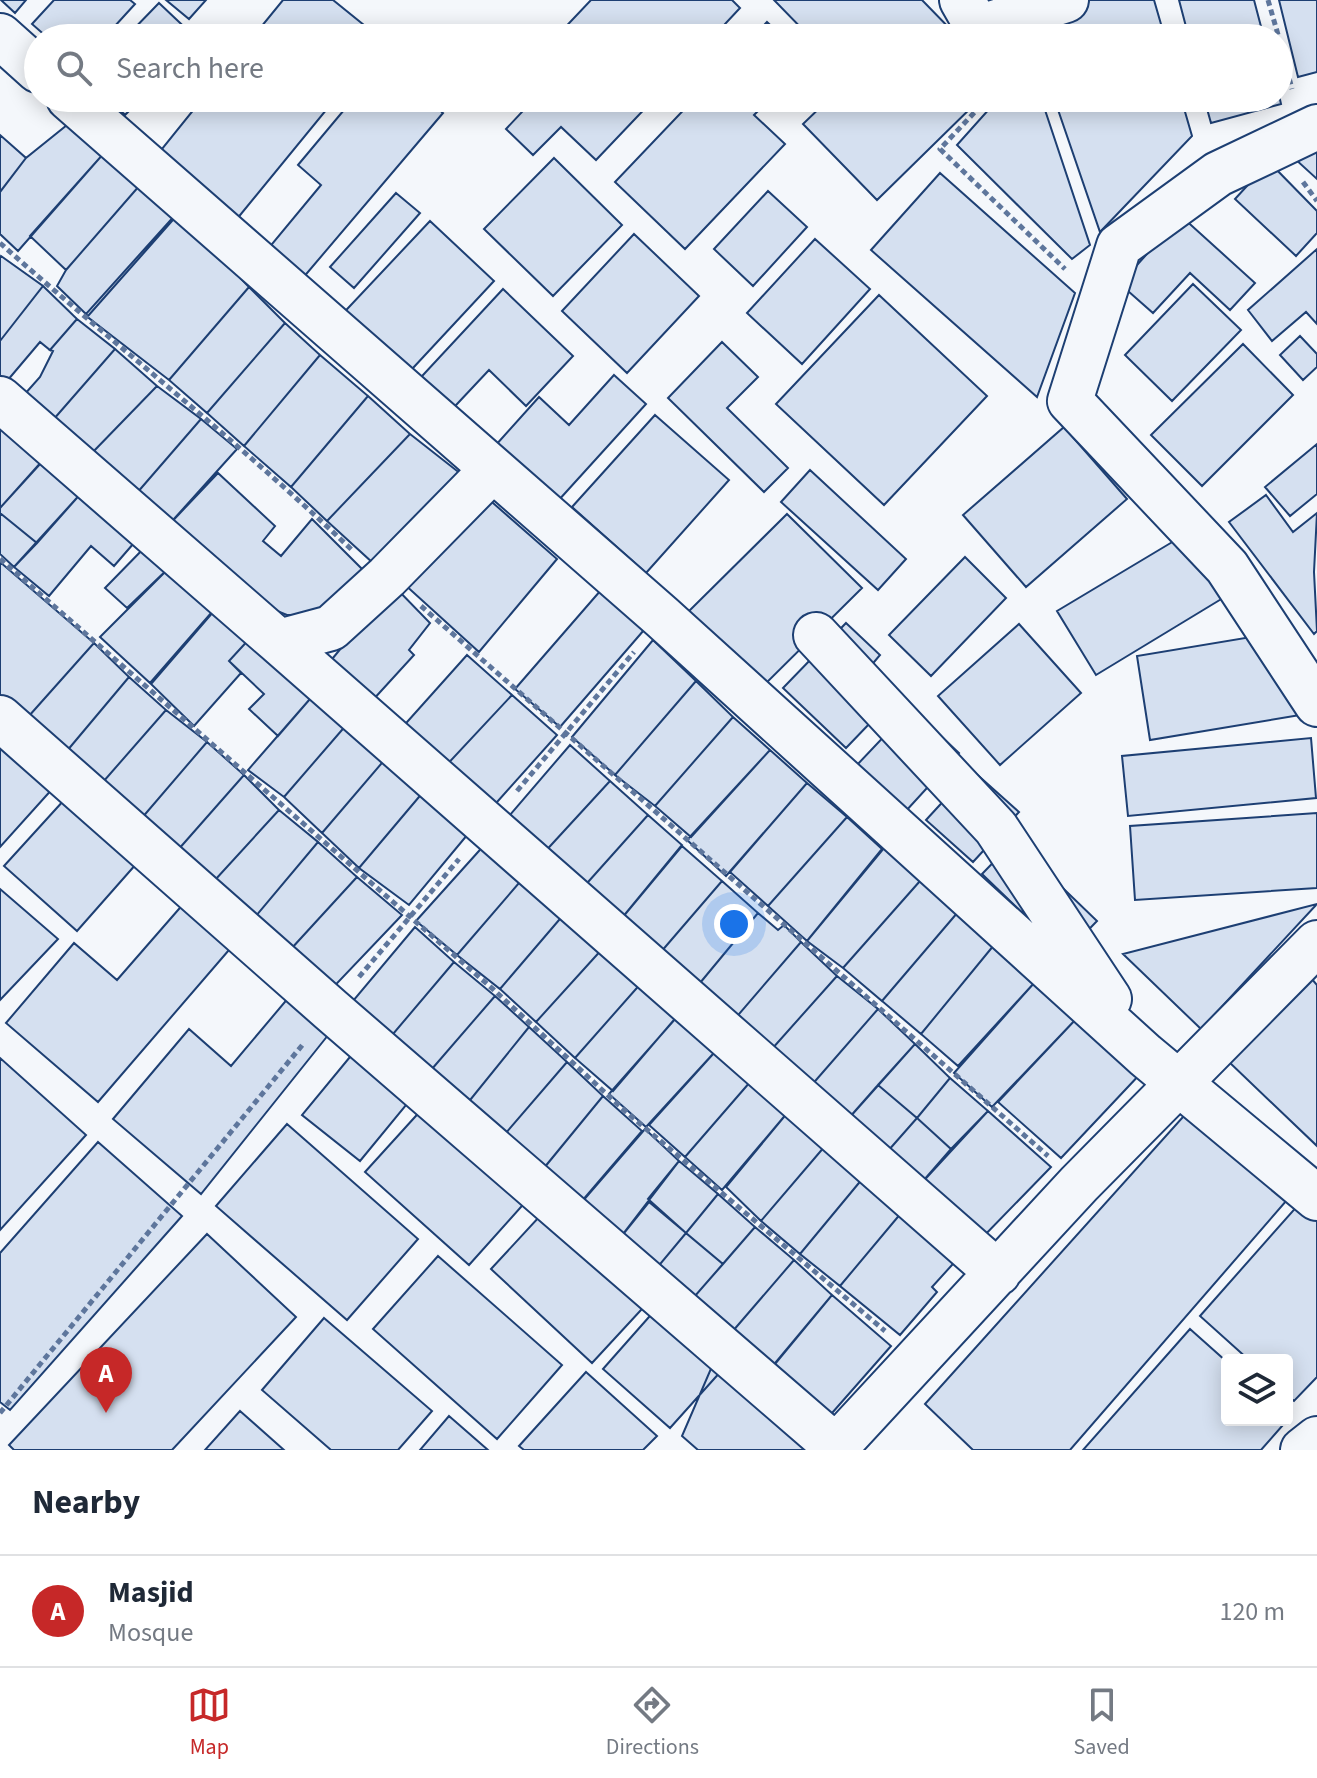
<!DOCTYPE html>
<style>
:root{--surface:#fff;--page:#f6f6f7;--text:#1f2937;--muted:#747a83;--line:#e0e1e3;--accent:#c62828}
body{margin:0;font-family:"Source Sans 3",sans-serif;background:var(--page);color:var(--text)}
.controls{position:absolute;right:24px;bottom:24px;display:grid;overflow:hidden;border-radius:8px;box-shadow:0 4px 20px #0003}
.controls button{width:72px;height:72px;display:grid;place-items:center;padding:0;border:0;border-bottom:2px solid var(--line);background:var(--surface);color:var(--text);font:40px sans-serif}
.you{position:absolute;left:734px;top:924px;width:28px;height:28px;margin:-20px;border:6px solid #fff;border-radius:50%;background:#1a73e8;box-shadow:0 0 0 12px #1a73e833}
.badge{display:grid;place-items:center;width:52px;height:52px;border-radius:50%;background:var(--accent);color:#fff;font-size:26px;font-weight:700}
.pin{position:absolute;translate:-50% -66px;filter:drop-shadow(0 2px 4px #0008)}
.pin::after{content:'';position:absolute;top:42px;width:28px;height:24px;background:inherit;clip-path:polygon(0 0,100% 0,50% 100%)}
.list{margin:0;padding:0;list-style:none}
h2{display:flex;justify-content:space-between;align-items:center;height:104px;margin:0;padding:0 32px;font-size:34px}
h2 small{font-size:26px;font-weight:400;color:var(--muted)}
.list li{display:grid;grid-template-columns:52px 1fr auto;gap:24px;align-items:center;box-sizing:border-box;height:112px;padding:0 32px;border-top:2px solid var(--line)}
.list b{display:block;font-size:30px;white-space:nowrap}
.list p{margin:0;font-size:26px;white-space:nowrap;color:var(--muted)}
.list em{font-size:26px;font-style:normal;color:var(--muted)}
.icon{flex:none;width:44px;height:44px;fill:none;stroke:currentColor;stroke-width:2;stroke-linecap:round;stroke-linejoin:round}
.map{position:relative;flex:none;width:1317px;height:1450px;overflow:hidden}
.search{position:absolute;background:var(--surface);box-shadow:0 4px 20px #0003;left:24px;right:24px;top:24px;height:88px;display:flex;align-items:center;gap:20px;box-sizing:border-box;padding:0 28px;border-radius:44px;color:var(--muted);font-size:30px}
.sheet{height:216px;background:var(--surface)}
nav{display:flex;justify-content:space-around;align-items:center;box-sizing:border-box;height:112px;border-top:2px solid var(--line);background:var(--surface);font-size:22px;color:var(--muted)}
nav a{display:grid;justify-items:center;gap:4px}
nav .on{color:var(--accent)}
.map>svg:first-child{display:block}
.building{fill:#d5e0f0;stroke:#1d3f73;stroke-width:2}
.lines{fill:none;stroke-linecap:round;stroke-linejoin:round}
.minor-casing{stroke:#1d3f73;stroke-width:48}
.path{stroke:#5e769c;stroke-width:5;stroke-dasharray:6 4;stroke-linecap:butt}
.minor{stroke:#f4f7fb;stroke-width:44}
</style>
<div class="map">
<svg width="1317" height="1450" viewBox="0 0 1317 1450">
<rect width="100%" height="100%" fill="#f4f7fb"/>
<path class="building" d="M1,0H26L15,13Z
M54,0H130L135,4L104,38H48L32,24Z
M166,0H206L189,19Z
M283,0H333L380,38H252Z
M591,0H732L740,8L712,38H555Z
M774,0H922L959,38H811Z
M1087,0H1154L1165,38H1009Z
M1179,0H1254L1264,38H1189Z
M1279,0H1317V72L1298,77Z
M159,3L196,38H125Z
M767,22L784,38H752Z
M1279,95L1281,104L1211,123L1204,98Z
M108,98H142L125,115Z
M203,98H336L232,225L153,160Z
M354,98H425L443,113L302,279L267,250L321,185L298,165Z
M535,98H655L596,160L561,127L533,155L506,129Z
M695,98H771L754,115L785,144L685,249L615,182Z
M830,98H981L877,200L803,124Z
M999,98H1032L1045,110L1090,245L1072,259L957,145Z
M1054,98H1181L1192,136L1100,232Z
M67,125L105,152L18,251L0,234V192L26,158Z
M0,135L26,158L0,192Z
M1317,145V179L1294,158Z
M105,152L140,185L66,270L30,236Z
M554,158L622,225L553,296L484,229Z
M1269,162L1317,211V233L1296,256L1235,199Z
M940,173L1075,293L1037,397L871,250Z
M140,185L180,212L88,316L57,286L66,270Z
M768,191L807,227L753,286L714,249Z
M396,193L420,213L354,288L330,267Z
M177,213L249,287L169,380L85,315Z
M1181,216L1255,283L1230,310L1190,273L1153,313L1120,284Z
M430,221L494,281L399,383L334,323Z
M634,234L699,296L627,373L562,311Z
M815,239L870,289L802,364L747,313Z
M1317,249V324L1306,312L1272,341L1248,310Z
M1,256L43,286L0,341V258Z
M1193,284L1241,330L1172,401L1125,355Z
M43,286L77,319L50,350L40,342L7,381L0,375V341Z
M249,287L285,323L207,413L169,380Z
M503,289L573,356L526,406L489,370L442,420L410,389Z
M879,295L987,396L884,505L776,404Z
M77,319L115,349L53,420L24,395L40,377L53,351L50,350Z
M285,323L320,355L244,446L207,413Z
M1300,336L1317,354V367L1303,380L1280,355Z
M722,342L758,377L727,408L788,468L764,492L668,398Z
M1243,344L1293,395L1202,486L1151,435Z
M115,349L157,386L90,455L53,420Z
M320,355L368,396L291,487L244,446Z
M614,375L646,404L557,502L495,446L539,397L569,425Z
M157,386L201,419L130,501L90,455Z
M368,396L410,434L327,521L291,487Z
M655,415L729,480L646,573L572,507Z
M10,417L51,452L0,508V430Z
M201,419L237,449L164,530L130,501Z
M1064,427L1127,499L1026,587L963,515Z
M410,434L461,474L373,563L327,521Z
M1317,444V494L1290,516L1265,487Z
M51,451L84,490L37,543L0,513V508Z
M810,470L906,559L878,590L781,502Z
M218,473L275,526L263,541L281,556L312,519L368,575L315,615H287L248,599L164,530Z
M84,490L140,536L114,566L91,546L49,596L14,567Z
M1266,495L1293,532L1317,513L1314,572L1317,631L1314,634L1229,522Z
M485,496L557,559L479,652L403,583Z
M0,513L37,543L14,567L0,554Z
M787,514L862,588L758,691L684,616Z
M1184,535L1223,598L1096,675L1057,611Z
M150,542L174,563L127,608L105,588Z
M965,557L1006,598L931,676L889,635Z
M0,562L94,643L20,726L0,707Z
M174,563L219,604L150,683L100,637Z
M393,585L430,623L409,650L414,655L371,702L328,664Z
M601,590L644,630L560,727L515,689Z
M220,604L252,636L229,661L241,673L194,726L151,684Z
M846,623L880,655L869,668L897,695L846,748L783,688Z
M1019,624L1081,693L1000,765L938,696Z
M252,636L316,692L278,736L249,709L264,694L229,661Z
M1257,636L1312,713L1150,740L1137,656Z
M653,640L696,681L615,775L572,737Z
M94,643L129,677L61,758L20,726Z
M467,655L512,695L441,771L399,731Z
M129,677L166,710L96,790L61,758Z
M696,681L733,717L655,806L615,775Z
M316,692L348,723L284,797L248,770Z
M512,695L557,735L489,811L441,771Z
M911,708L959,753L905,812L856,766Z
M166,710L207,742L135,826L96,790Z
M733,717L770,750L691,837L655,806Z
M348,723L387,757L322,833L284,797Z
M0,726L63,777L0,847Z
M1311,738L1316,798L1128,816L1122,756Z
M207,742L244,775L170,859L135,826Z
M570,745L610,781L541,856L503,823Z
M770,750L807,783L726,876L687,840Z
M387,757L424,791L359,868L322,833Z
M972,770L1019,812L973,862L926,820Z
M244,775L279,810L204,892L170,859Z
M610,781L648,815L580,891L541,856Z
M807,783L847,817L768,906L730,872Z
M424,791L468,834L409,905L359,868Z
M65,799L137,863L77,931L4,866Z
M279,810L318,842L245,929L204,892Z
M1317,813V888L1135,900L1130,826Z
M648,815L682,845L617,924L580,891Z
M847,817L882,849L807,941L768,906Z
M1014,841L1097,921L1065,954L982,874Z
M318,842L357,877L280,961L245,929Z
M487,842L525,876L457,955L416,921Z
M682,846L722,881L654,960L617,924Z
M884,848L920,881L843,968L807,941Z
M525,876L565,913L500,989L457,955Z
M357,877L402,915L324,997L280,961Z
M722,881L758,913L690,995L654,960Z
M920,881L958,912L882,1001L843,968Z
M0,889L58,939L0,1000Z
M192,894L241,936L98,1102L6,1023L74,943L117,980Z
M1317,904L1201,1029L1123,954Z
M958,912L994,945L921,1034L882,1001Z
M565,913L604,947L536,1022L500,989Z
M758,913L778,930L784,925L801,942L727,1028L690,995Z
M415,927L454,962L382,1047L342,1014Z
M801,942L837,976L763,1059L727,1028Z
M994,945L1035,982L958,1066L921,1034Z
M604,947L643,981L575,1058L536,1022Z
M454,962L495,996L425,1077L382,1047Z
M837,976L878,1009L803,1095L763,1059Z
M1311,978L1317,985V1146L1228,1061Z
M643,981L679,1014L613,1091L575,1058Z
M1035,982L1077,1018L992,1107L954,1073Z
M300,984L341,1019L201,1194L113,1119L189,1029L231,1066Z
M495,996L529,1027L462,1110L425,1077Z
M684,1009L723,1043L646,1127L609,1094Z
M878,1009L915,1044L841,1127L803,1095Z
M1077,1018L1142,1072L1061,1158L998,1102Z
M529,1027L567,1062L499,1141L462,1110Z
M723,1043L757,1074L685,1157L649,1125Z
M915,1044L950,1078L917,1118L878,1085Z
M359,1046L416,1093L360,1161L302,1115Z
M0,1058L86,1135L0,1230Z
M567,1062L603,1096L539,1174L499,1141Z
M757,1074L793,1106L722,1190L685,1157Z
M950,1078L988,1111L951,1149L917,1118Z
M878,1085L917,1118L880,1160L841,1127Z
M434,1096L537,1189L469,1265L365,1172Z
M603,1096L642,1131L570,1215L535,1179Z
M1200,1098L1287,1200L1070,1450H973L925,1404Z
M793,1106L831,1139L761,1221L726,1187Z
M988,1111L1051,1167L978,1242L917,1188Z
M917,1118L951,1149L917,1188L880,1160Z
M287,1124L418,1239L347,1320L216,1206Z
M645,1129L679,1161L616,1243L575,1210Z
M831,1139L868,1172L800,1254L761,1221Z
M98,1142L182,1216L10,1410L0,1402V1253Z
M679,1161L718,1194L686,1233L648,1199Z
M868,1172L907,1206L840,1286L800,1254Z
M718,1194L755,1227L723,1264L686,1233Z
M649,1202L686,1233L651,1275L616,1243Z
M552,1203L653,1297L592,1363L491,1269Z
M1299,1204L1317,1218V1377L1294,1401L1287,1395V1360H1249L1200,1316Z
M907,1206L962,1254L932,1287L937,1292L900,1335L840,1286Z
M755,1227L794,1260L726,1339L688,1304Z
M686,1233L723,1264L688,1304L651,1275Z
M207,1234L296,1317L172,1450H14L9,1445Z
M438,1256L562,1365L497,1439L373,1329Z
M794,1260L832,1295L766,1374L726,1339Z
M832,1295L891,1346L825,1421L770,1370Z
M664,1300L731,1360L670,1428L603,1369Z
M324,1318L432,1411L398,1450H331L262,1390Z
M1190,1329L1227,1362V1420H1287V1414L1290,1417L1261,1450H1083Z
M716,1357L808,1450H698L682,1436Z
M586,1372L657,1436L643,1450H524L519,1446Z
M240,1411L284,1450H205Z
M449,1416L488,1450H420Z"/>
<g class="lines">
<defs>
<path id="minor" d="M962,0L978,28L1066,0
M0,36L38,70
M69,98L662,617L1145,1055L1317,1198
M1317,127L1218,174L1119,246L1070,401L1227,567L1317,704
M0,399L279,642L331,628L387,577L491,471
M816,635L996,828L1109,999
M279,642L998,1273
M0,718L331,1010L835,1446
M833,1450L1079,1184L1317,943
M1303,1450L1317,1439"/>
</defs>
<use href="#minor" class="minor-casing"/>
<path class="path" d="M1268,0L1279,38
M1279,40L1292,89
M988,98L940,149L1065,269
M1303,182L1317,201
M0,243C116,346 239,442 352,550
M0,559L494,990L625,1111L885,1331
M421,606L1048,1156
M517,791L634,652
M359,977L459,859
M0,1413L304,1043"/>
<use href="#minor" class="minor"/>
</g>
</svg>
<div class="controls">
<button><svg class="icon" aria-label="layers" viewBox="0 0 24 24"><path d="M12 4l9 5-9 5-9-5zM3 14l9 5 9-5"/></svg></button>
</div>
<div class="you"></div>
<div class="pin badge" style="left:106px;top:1413px">A</div>
<div class="search"><svg class="icon" aria-label="search" viewBox="0 0 24 24"><circle cx="10" cy="10" r="6"/><path d="M15 15l6 6"/></svg>Search here</div>
</div>
<section class="sheet">
<h2>Nearby<small></small></h2>
<ul class="list">
<li><span class="badge">A</span><div><b>Masjid</b><p>Mosque</p></div><em>120 m</em></li>
</ul>
</section>
<nav>
<a class="on"><svg class="icon" aria-label="map" viewBox="0 0 24 24"><path d="M3 6l6-2 6 2 6-2v14l-6 2-6-2-6 2zM9 4v14M15 6v14"/></svg>Map</a>
<a><svg class="icon" aria-label="directions" viewBox="0 0 24 24"><path d="M12 3l9 9-9 9-9-9zM9 14v-3h6M13 9l2 2-2 2"/></svg>Directions</a>
<a><svg class="icon" aria-label="saved" viewBox="0 0 24 24"><path d="M7 4h10v16l-5-4-5 4z"/></svg>Saved</a>
</nav>
